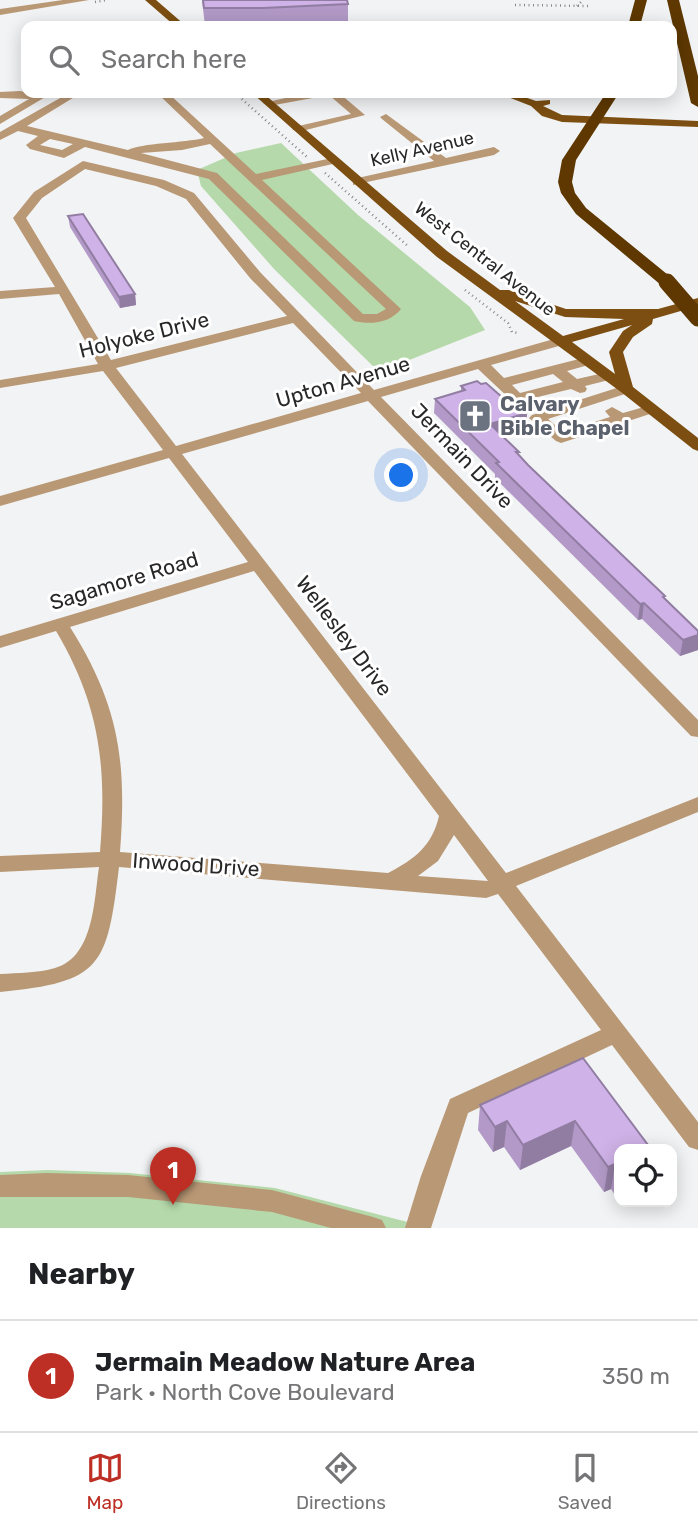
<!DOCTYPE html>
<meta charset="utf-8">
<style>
:root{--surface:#fff;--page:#f6f6f6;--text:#202124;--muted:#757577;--line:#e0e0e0;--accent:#bd2f24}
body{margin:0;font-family:Rubik,sans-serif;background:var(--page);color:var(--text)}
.controls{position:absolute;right:21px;bottom:21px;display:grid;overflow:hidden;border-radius:14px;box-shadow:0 4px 18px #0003}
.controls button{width:63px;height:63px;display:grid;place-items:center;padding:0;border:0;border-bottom:2px solid var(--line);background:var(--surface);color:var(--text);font:35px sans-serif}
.you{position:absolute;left:402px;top:476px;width:24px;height:24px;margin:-18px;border:5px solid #fff;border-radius:50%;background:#1a73e8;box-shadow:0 0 0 10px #1a73e833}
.badge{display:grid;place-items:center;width:46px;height:46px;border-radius:50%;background:var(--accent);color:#fff;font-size:23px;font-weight:700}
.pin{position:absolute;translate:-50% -58px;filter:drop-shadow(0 2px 4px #0008)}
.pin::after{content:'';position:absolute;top:37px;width:24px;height:21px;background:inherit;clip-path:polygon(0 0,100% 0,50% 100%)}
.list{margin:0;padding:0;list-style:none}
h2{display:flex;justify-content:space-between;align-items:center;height:91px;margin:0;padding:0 28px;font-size:30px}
h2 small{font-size:23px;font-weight:400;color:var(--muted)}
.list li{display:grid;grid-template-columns:46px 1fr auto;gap:21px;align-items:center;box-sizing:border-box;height:112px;padding:0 28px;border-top:2px solid var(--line)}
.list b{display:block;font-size:26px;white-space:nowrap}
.list p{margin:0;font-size:23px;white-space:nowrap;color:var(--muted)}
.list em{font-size:23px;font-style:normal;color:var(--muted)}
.icon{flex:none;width:38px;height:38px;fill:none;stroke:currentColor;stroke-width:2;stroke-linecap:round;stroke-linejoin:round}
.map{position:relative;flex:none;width:698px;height:1228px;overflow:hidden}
.search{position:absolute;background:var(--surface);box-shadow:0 4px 18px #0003;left:21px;right:21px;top:21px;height:77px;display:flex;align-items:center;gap:18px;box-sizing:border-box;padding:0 24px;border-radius:14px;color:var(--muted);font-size:26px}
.sheet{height:203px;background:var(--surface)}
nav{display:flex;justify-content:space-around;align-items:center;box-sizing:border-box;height:98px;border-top:2px solid var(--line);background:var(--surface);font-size:19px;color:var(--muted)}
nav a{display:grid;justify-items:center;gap:4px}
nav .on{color:var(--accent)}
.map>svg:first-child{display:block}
.green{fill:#b5d9aa}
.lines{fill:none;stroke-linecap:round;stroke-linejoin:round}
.path{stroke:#888889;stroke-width:2.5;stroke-dasharray:1 3.5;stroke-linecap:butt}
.minor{fill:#b99875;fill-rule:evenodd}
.major{fill:#7c4e11;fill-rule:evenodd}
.highway{fill:#5e3800;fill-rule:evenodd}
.highway-bridge{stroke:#5e3800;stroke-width:17}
.wall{fill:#b299c7}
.shaded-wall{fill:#917da2}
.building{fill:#cfb2e7;stroke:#917da2;stroke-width:2}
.labels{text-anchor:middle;stroke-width:6;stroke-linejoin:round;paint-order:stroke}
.far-street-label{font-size:18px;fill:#282828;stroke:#fff}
.street-label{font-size:21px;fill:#282828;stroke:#fff}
.worship-label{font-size:21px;font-weight:bold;fill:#5b616d;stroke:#fff;text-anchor:start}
</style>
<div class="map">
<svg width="698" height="1228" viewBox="0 0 698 1228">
<rect width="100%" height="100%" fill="#f2f3f4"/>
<path class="green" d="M281,143L358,215L470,307L485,330L379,372L275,270L201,186L197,170L236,153Z
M48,1170L130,1173L275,1188L431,1228H0V1172Z"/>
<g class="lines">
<path class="path" d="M95,2L107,0
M515,5L590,6
M577,6L583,0
M235,93L307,157
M325,173L409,247
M465,290L508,323L512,332L518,333"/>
<path class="minor" d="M63,0H89L0,15V9Z
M419,23L424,26H413L414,24Z
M20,91L37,94L52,93L0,124V116L29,99L0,98V92Z
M69,93H81L27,126L128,150C141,143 184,143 204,138L157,93H168L256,174L337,157V163L262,180L401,309C390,323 371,325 354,321L209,179L85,147L64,158L30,149L26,145L38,136L18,131L0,140V132ZM50,139L73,144L62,150L40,145ZM210,144L386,309L377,314H363L217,173L141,153L182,150Z
M308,93H339L365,115L298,132L292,129L294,127L351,114L329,95L269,106L263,103Z
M386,114L446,158L494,147L500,151L494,155L353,185V179L434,161L382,119L380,117Z
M83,161L164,180L194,193L260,272L374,390L561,337L566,338V344L491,365L504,378L587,357L594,361L592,364L567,371L577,379L608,372L615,376L613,379L585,386L587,389L585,392L580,393L571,389L517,402L512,401L478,369L381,397L698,720V737L691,736L368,401L182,454L506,873L698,797V812L516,886L698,1122V1150L689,1147L612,1045L468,1113L431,1228H405L421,1176L450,1099L601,1030L498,894L486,898L119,867C107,967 102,982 0,992V974C18,973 38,973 55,968C94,957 94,900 99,867L0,872V856L100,852C107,767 100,705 56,631L0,648V636L248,562L169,458L0,506V496L163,450L103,371L0,388V380L98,364L59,294L0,299V291L55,287L13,218L34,192ZM85,169L156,186L186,199L250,278L287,316L111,360L26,218L42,198ZM293,323L361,393L176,446L116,368ZM553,374L563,382L520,393L512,385ZM254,571L439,816C432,846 415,859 388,873L120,852C127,761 119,705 70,627ZM454,835L488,881L418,876L438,861Z
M626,385L633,389L631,392L548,419L563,432L610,417L605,411L612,407L623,413L651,405L658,409L656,412L561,443L556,441L529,418L532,415Z
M46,1173L128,1175L272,1190L373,1217L382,1220L386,1228H331L272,1212L128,1197H0V1175Z"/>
<path class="major" d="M145,0H156L186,26H175Z
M252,93H263L447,251L500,290H509L566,309H658L698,298V306L653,319L652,324L633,337L623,352L633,387L698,438V451L693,449L621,392L437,257ZM515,301L565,317L624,319L563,336ZM632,325L623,331L609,352L615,374L572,342Z
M498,93H513L536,101L550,100V104L543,106L562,115L698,121V127L562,122L542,116L531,106Z"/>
<path class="highway" d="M635,0H647L640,26H628Z
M667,0H679L698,76V107L691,103Z
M606,93H619L576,160L572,182L575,193L586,208L673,279L675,282L673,285H661L576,214L561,193L558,182L562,160Z"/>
<path class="highway-bridge" d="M667,282L698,318"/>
</g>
<path class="wall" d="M202,0H347L348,4V21L264,25L205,26Z
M68,216L135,294L136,305L120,308L70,227Z
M481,384L527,413L526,427L501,435L528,465L698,631V650L680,656L642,619L638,620L495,478V474L434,413L435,399L461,391V386Z
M583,1058L619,1149V1201L611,1189L604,1192L571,1146L520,1170L504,1147L493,1152L478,1130L480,1105Z"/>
<path class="shaded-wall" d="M135,294L136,305L120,308L119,297Z
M527,413L526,427L489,439L490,424Z
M644,603L642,619L638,620L640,604Z
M698,635V650L680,656L683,640Z
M507,1121L504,1147L493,1152L495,1127Z
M575,1121L571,1146L520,1170L523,1145Z
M615,1164L611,1189L604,1192L608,1167Z"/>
<path class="building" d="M203,0H347L348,4L263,8H204Z
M83,214L135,294L119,297L68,216Z
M477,381L481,384L486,383L503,398L509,397L527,413L490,424L519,452H516L528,465L665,596L663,597L698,631V635L683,640L644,603L640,604L496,463L499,462L435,399L465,390L461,386Z
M583,1058L651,1149H619V1170L615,1164L608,1167L575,1121L523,1145L507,1121L495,1127L480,1105Z"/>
<defs>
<symbol id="church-square" viewBox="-11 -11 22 22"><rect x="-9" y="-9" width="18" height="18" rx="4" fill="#6b7280" stroke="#fff"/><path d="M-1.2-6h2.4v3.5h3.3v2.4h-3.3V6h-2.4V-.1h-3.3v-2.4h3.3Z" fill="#fff"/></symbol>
</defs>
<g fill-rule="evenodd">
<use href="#church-square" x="456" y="397" width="38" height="38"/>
</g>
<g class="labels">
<g class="far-street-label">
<text transform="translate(422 149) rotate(-13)" y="6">Kelly Avenue</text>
<text transform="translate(485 259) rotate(38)" y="6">West Central Avenue</text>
</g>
<g class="street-label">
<text transform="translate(144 335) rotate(-14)" y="7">Holyoke Drive</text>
<text transform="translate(343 382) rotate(-16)" y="7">Upton Avenue</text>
<text transform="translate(462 456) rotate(46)" y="7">Jermain Drive</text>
<text transform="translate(124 581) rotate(-17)" y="7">Sagamore Road</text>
<text transform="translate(344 636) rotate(53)" y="7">Wellesley Drive</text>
<text transform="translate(196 865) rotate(4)" y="7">Inwood Drive</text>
</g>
<g class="worship-label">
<text x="500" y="411">Calvary<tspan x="500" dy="24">Bible Chapel</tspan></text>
</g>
</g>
</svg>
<div class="controls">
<button><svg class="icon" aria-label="locate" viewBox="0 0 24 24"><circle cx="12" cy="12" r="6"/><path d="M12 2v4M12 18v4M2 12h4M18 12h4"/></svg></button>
</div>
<div class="you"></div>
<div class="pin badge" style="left:173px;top:1205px">1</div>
<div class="search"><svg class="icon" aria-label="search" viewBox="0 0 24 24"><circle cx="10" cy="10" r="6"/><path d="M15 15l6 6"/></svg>Search here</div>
</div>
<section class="sheet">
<h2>Nearby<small></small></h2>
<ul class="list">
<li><span class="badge">1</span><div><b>Jermain Meadow Nature Area</b><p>Park · North Cove Boulevard</p></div><em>350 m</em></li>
</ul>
</section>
<nav>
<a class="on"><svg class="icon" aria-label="map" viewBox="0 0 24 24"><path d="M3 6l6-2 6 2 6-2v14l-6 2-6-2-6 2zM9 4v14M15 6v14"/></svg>Map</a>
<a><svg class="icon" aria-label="directions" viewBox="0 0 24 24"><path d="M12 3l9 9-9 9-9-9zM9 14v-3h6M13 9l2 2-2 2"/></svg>Directions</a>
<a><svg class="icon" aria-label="saved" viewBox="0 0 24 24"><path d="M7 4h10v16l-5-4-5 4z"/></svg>Saved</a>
</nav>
